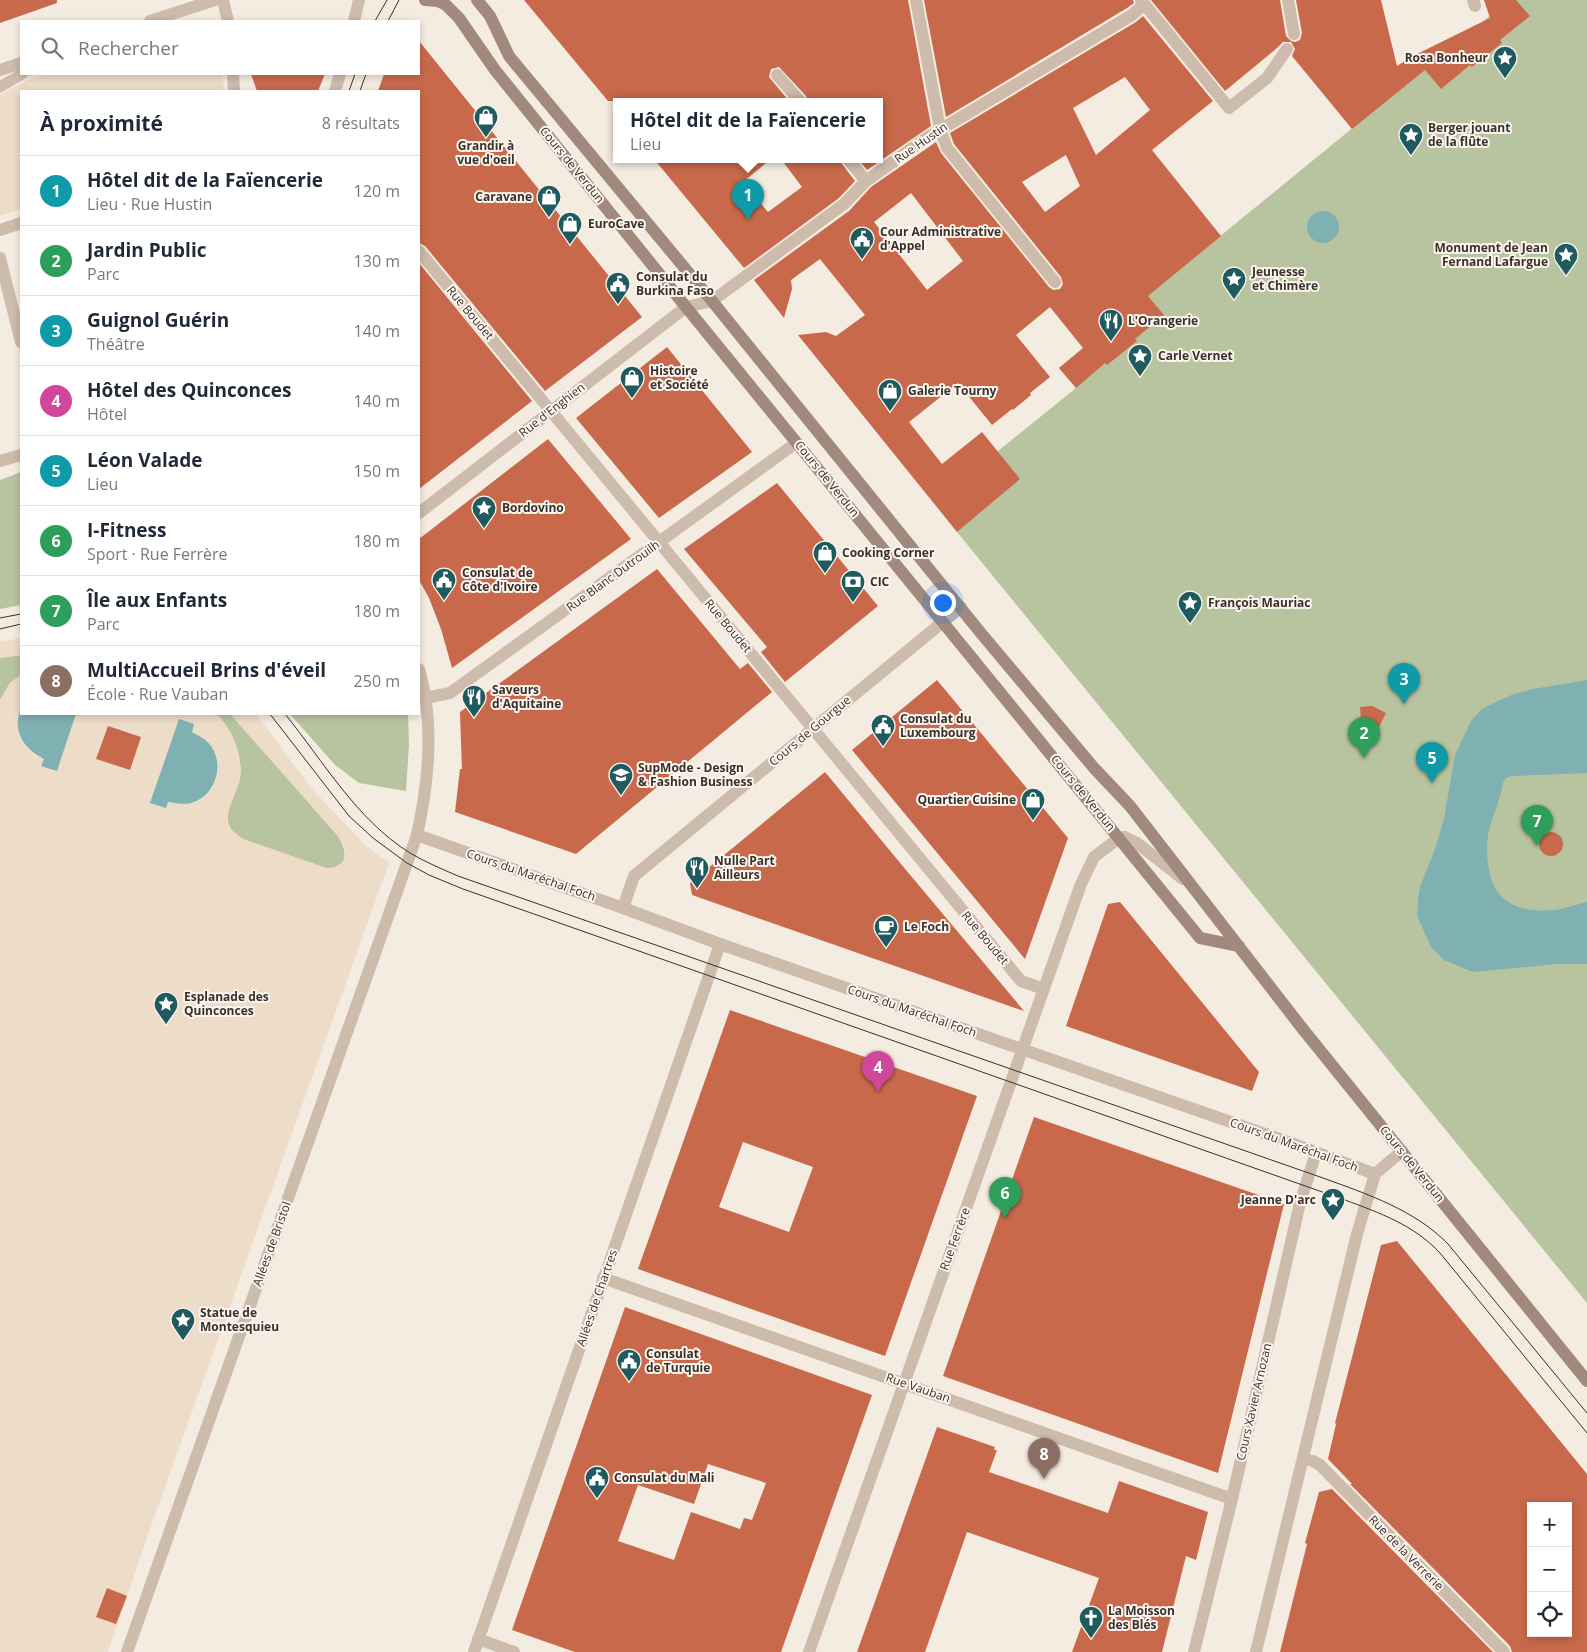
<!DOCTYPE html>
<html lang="fr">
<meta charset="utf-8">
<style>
:root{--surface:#fff;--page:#f6f6f7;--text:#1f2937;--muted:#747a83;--line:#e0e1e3;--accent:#7c3aed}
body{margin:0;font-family:"Open Sans",sans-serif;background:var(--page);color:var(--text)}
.controls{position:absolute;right:15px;bottom:15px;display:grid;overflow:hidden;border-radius:0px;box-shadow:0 2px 8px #0003}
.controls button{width:45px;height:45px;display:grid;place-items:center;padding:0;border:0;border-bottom:1px solid var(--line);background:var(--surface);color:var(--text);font:25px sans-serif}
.you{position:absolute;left:942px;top:602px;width:18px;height:18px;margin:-12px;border:4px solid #fff;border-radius:50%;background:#1a73e8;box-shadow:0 0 0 8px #1a73e833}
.badge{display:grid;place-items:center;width:32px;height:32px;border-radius:50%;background:var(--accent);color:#fff;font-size:16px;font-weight:700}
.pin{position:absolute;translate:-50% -41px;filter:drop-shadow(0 1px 2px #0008)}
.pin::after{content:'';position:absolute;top:26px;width:18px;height:15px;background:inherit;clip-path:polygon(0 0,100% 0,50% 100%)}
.popup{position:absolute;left:613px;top:98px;width:270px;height:65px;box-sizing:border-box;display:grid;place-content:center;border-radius:0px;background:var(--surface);filter:drop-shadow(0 1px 4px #0005);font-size:16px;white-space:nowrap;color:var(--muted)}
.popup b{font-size:19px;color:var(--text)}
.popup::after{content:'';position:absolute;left:50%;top:100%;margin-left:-10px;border:10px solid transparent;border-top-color:var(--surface)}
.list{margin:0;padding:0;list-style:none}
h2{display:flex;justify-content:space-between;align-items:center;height:65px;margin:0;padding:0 20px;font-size:21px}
h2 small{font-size:16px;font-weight:400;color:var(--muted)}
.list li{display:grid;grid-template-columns:32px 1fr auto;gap:15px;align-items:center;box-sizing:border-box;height:70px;padding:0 20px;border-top:1px solid var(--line)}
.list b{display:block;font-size:19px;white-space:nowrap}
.list p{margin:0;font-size:16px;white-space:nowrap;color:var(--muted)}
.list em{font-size:16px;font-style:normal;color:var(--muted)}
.icon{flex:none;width:28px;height:28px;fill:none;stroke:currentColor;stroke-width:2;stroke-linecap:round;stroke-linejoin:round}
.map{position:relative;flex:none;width:1587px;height:1652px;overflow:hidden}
.search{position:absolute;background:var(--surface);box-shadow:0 2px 8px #0003;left:20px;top:20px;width:400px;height:55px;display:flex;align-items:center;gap:12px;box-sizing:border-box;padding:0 18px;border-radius:0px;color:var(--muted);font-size:19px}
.panel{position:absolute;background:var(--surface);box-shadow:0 2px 8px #0003;left:20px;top:90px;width:400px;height:625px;border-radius:0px}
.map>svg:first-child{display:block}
.green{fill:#b8c4a0}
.plaza{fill:#ecdcc8;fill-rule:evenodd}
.water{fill:#7fb0b2}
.building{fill:#c8694b;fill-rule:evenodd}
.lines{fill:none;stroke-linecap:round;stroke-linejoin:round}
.service{stroke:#cdbbac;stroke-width:11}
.minor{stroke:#cdbbac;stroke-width:12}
.tertiary{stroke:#cdbbac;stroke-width:12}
.secondary{stroke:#a18a7d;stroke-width:12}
.tram{stroke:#3b302b;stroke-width:1}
.labels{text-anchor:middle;stroke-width:4;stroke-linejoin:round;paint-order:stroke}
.poi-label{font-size:12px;font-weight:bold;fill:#3b302b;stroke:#fbf5ee;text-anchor:start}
.street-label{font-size:12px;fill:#3b302b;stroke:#fbf5ee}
</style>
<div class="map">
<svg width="1587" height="1652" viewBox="0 0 1587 1652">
<rect width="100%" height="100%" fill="#f4ebe1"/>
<path class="green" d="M1509,0H1587V1303L957,532L998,451L1076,388L1059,368Z
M21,472V605L0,609V480Z
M21,655V675L10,683L0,700V658Z
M217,714H230L232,715L338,836C347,851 350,869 326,868C307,861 287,855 268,848C257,844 244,842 236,834C216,818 238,796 240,777C243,755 232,730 217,714Z
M290,714H408L409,744L406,791L359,783L335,765Z"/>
<path class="plaza" d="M47,74H223L224,91H21V209L0,216V95L25,81Z
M21,638V655L0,658V642Z
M21,675L19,736L25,746L33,754L44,759L57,771L76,714H217L231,733L235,742L241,768L240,779L228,812L227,820L231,830L243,839L326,868H333L343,862L345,855L344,846L338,836L230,714H256L311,788L366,846L389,863L151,1526L108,1652H0V700L10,683ZM108,726L141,737L130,770L96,759ZM191,732L202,737L218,768L216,780L210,790L202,798L191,803L180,804L168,802Z"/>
<path class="water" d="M1307 227a16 16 0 1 1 32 0a16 16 0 1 1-32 0Z
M1587,680V773L1512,776L1506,778L1503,783C1500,801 1492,817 1488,835C1486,847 1487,862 1490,874C1497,908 1530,914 1561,909C1570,907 1578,904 1587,902V964H1558L1473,972L1444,960L1431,947L1417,916L1418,899L1420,887L1436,846L1444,819L1455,755L1471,721L1482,709L1511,695L1533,689Z
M21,709V714H76L57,771L41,766L44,759C25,750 11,731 21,709Z
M179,719L194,724L192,732C199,736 206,739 211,746C225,766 215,796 191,803C183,805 176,803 168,802L166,808L150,803Z"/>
<path class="building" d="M0,0H57V3L0,23Z
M524,0H908L931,126L867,170L858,159H879V101H808L806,96L779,67L771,69L769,77L789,101H608Z
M924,0H1133L1134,3L1127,8L946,117Z
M1151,0H1280L1286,36L1291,41L1295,42L1300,40L1302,33L1296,0H1381L1397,66L1413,56L1490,18L1484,0H1516L1530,16L1500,40L1502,43L1472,67L1470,65L1441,89L1425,70L1352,129L1292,56L1295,49L1291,42H1283L1277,48L1225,91Z
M1143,16L1213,101L1152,150L1221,236L1148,296L1164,315L1135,339L1137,341L1107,365L1105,363L1076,388L1059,368L1083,348L1050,307L1016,335L1050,377L1030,393L1031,395L1013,410L1012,409L992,425L958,383L909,422L942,464L982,432L1020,479L957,532L798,335L826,332L836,336L865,315L820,259L791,280L792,289L784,318L754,280L849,211L871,187L936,142L941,153L1049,287L1053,290L1060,289L1063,284L1061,277L954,144L950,133L1136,22ZM1125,77L1150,110L1096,155L1073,108ZM1066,155L1080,186L1045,212L1022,182ZM911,193L963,261L927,290L874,222Z
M419,41L642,317L545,391L425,246L419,243V91H378L384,74H419Z
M251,74H325L318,91H257Z
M654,159H771L743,182L768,212L802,187L781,159H840L842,164L855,181L839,198L744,268Z
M419,263L532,401L419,489Z
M667,347L752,452L659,518L576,418Z
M548,439L631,539L452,668L441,629L429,598L419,580V539Z
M777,483L878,606L785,682L761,652L767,647L684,549Z
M657,569L740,669L748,663L772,692L576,854L455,812L460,769H462L460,712Z
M937,680L1068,838L1025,959L852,750Z
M1372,706L1386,713L1371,743L1361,719L1360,707Z
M108,726L141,737L130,770L96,759Z
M825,772L896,858L1024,1011L692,895L690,883Z
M1539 844a12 12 0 1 1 24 0a12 12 0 1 1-24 0Z
M1120,902L1259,1072L1252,1091L1066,1026L1108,904Z
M730,1010L977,1096L885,1356L638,1269ZM743,1142L813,1167L789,1232L719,1207Z
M1034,1117L1284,1204L1218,1473L943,1376Z
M1397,1241L1587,1474V1652H1512L1510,1646L1350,1484H1352L1328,1459L1336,1424L1335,1423L1381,1245ZM1531,1506H1568V1633H1531Z
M625,1307L872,1395L781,1652H575L512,1630ZM708,1464L766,1483L752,1520L744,1518L740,1529L691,1512L674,1560L618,1541L638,1485L694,1504Z
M937,1427L995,1447L994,1450H997L989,1472L1108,1513L1119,1481L1208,1512L1196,1560L1186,1556L1162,1652H1072L1099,1578L967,1532L925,1652H857Z
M1332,1489L1493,1652H1280L1307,1544L1305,1543L1319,1492Z
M107,1588L127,1596L116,1624L96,1617Z"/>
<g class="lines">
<path class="service" d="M0,87L22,74"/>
<path class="minor" d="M916,0L940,129L947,148L1055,282
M1141,0L1229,108L1267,78L1287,49
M1288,0L1294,34
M1473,0L1475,6
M354,21L359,0
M777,75L800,101
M335,91L340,74
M848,159L866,181
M419,251L1021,981L1044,989
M0,258L21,342
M419,513L686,307L712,301L844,204L866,181L928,137L1132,15L1144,4
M425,698L450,693L796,443
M417,835L623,908L720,944L1288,1142L1375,1174
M623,908L634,876L961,607
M1375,1174L1402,1151
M603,1278L1232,1499
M1304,1459L1313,1461L1320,1465L1504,1652
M478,1639L514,1652
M474,1652L720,944
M1194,1652L1232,1499L1300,1203L1316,1153
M1256,1652L1357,1234L1375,1174"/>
<path class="tertiary" d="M223,0L228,21
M150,21L215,0
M0,70L21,63
M233,74L234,91
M0,230L21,223
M0,461L21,455
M127,1652L417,835C429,781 435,723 419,669
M809,1652L1081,884L1094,857L1119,838L1125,837L1137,843L1183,879"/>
<path class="secondary" d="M425,0L438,1L446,5L459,18L495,70L686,307L1200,938L1239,946
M477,0L490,16L509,56L712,301L980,632L1094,768L1130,806L1302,1028L1587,1381"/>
<path class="tram" d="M375,21L387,0
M388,21L399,0
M349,91L355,74
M360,91L366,74
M0,618L21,614
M0,629L21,624
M270,714L349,816L373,838L407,863L429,875L463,889L1345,1200C1380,1213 1414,1225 1440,1253L1587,1433
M285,714C324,762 356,819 410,853C425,862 442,869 458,876L1323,1178C1367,1194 1415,1210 1448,1244L1587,1413"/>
</g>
<defs>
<symbol id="sight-pin" viewBox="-11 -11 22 30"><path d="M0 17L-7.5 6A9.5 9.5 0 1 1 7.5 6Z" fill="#1f5a5e" stroke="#fbf5ee"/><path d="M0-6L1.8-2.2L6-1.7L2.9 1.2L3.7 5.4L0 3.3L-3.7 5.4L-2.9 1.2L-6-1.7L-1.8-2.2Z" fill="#fff"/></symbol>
<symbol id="shop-pin" viewBox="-11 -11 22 30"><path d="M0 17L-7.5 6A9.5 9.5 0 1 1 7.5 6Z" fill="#1f5a5e" stroke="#fbf5ee"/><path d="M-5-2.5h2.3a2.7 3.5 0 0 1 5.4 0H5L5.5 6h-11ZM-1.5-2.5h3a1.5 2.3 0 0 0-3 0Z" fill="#fff"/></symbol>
<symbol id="civic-pin" viewBox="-11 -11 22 30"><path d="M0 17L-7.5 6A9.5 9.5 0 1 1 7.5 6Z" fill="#1f5a5e" stroke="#fbf5ee"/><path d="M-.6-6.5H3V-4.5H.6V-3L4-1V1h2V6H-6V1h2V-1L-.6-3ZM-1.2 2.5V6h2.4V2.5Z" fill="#fff"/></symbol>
<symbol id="restaurant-pin" viewBox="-11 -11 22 30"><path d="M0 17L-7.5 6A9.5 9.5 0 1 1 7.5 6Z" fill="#1f5a5e" stroke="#fbf5ee"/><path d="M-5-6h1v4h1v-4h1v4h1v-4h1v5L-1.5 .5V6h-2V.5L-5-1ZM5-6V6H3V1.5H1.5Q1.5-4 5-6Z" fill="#fff"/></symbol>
<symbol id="bank-pin" viewBox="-11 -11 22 30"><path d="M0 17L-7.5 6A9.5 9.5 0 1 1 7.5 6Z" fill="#1f5a5e" stroke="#fbf5ee"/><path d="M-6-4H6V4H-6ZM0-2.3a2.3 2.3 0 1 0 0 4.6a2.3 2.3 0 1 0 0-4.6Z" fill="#fff"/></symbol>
<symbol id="university-pin" viewBox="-11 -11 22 30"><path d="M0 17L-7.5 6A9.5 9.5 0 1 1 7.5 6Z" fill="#1f5a5e" stroke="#fbf5ee"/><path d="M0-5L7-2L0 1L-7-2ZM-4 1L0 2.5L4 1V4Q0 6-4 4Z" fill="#fff"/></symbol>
<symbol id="cafe-pin" viewBox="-11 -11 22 30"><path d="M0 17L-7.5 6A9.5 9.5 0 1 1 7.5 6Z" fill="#1f5a5e" stroke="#fbf5ee"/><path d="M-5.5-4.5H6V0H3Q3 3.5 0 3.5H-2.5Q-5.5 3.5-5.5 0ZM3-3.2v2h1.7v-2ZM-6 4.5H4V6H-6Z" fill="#fff"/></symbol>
<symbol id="church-pin" viewBox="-11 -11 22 30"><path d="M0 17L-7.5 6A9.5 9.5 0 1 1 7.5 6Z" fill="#1f5a5e" stroke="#fbf5ee"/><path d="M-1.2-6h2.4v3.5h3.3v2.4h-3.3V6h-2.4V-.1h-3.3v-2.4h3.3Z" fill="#fff"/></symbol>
</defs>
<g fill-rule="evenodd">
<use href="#sight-pin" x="1491" y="44" width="28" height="38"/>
<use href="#shop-pin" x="472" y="103" width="28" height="38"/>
<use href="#sight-pin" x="1397" y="121" width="28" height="38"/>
<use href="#shop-pin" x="535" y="183" width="28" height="38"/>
<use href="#shop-pin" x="556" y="210" width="28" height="38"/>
<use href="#civic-pin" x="848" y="225" width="28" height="38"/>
<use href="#sight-pin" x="1552" y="241" width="28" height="38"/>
<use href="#sight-pin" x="1220" y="265" width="28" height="38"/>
<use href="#civic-pin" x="604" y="270" width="28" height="38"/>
<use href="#restaurant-pin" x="1097" y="307" width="28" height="38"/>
<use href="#sight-pin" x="1126" y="342" width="28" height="38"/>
<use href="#shop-pin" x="618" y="364" width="28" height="38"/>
<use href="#shop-pin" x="876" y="377" width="28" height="38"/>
<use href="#sight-pin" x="470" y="494" width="28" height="38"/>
<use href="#shop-pin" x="811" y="539" width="28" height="38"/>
<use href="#civic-pin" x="430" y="566" width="28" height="38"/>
<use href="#bank-pin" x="839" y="568" width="28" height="38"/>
<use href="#sight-pin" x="1176" y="589" width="28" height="38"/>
<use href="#restaurant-pin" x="460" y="683" width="28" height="38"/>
<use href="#civic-pin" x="869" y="712" width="28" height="38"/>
<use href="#university-pin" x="607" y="761" width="28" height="38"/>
<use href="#shop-pin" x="1019" y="786" width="28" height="38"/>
<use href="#restaurant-pin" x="683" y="854" width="28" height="38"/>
<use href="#cafe-pin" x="872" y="913" width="28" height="38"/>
<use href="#sight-pin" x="152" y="990" width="28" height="38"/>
<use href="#sight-pin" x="1319" y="1186" width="28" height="38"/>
<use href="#sight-pin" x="169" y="1306" width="28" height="38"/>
<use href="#civic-pin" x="615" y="1347" width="28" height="38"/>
<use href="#civic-pin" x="583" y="1464" width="28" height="38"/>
<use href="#church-pin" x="1077" y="1604" width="28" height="38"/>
</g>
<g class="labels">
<g class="poi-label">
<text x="1488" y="62" text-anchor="end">Rosa Bonheur</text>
<text x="1428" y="132">Berger jouant<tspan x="1428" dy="14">de la flûte</tspan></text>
<text x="486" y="150" text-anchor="middle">Grandir à<tspan x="486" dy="14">vue d'oeil</tspan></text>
<text x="532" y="201" text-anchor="end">Caravane</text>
<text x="588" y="228">EuroCave</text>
<text x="880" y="236">Cour Administrative<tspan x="880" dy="14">d'Appel</tspan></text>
<text x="1548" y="252" text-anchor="end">Monument de Jean<tspan x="1548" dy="14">Fernand Lafargue</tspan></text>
<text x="1252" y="276">Jeunesse<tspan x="1252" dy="14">et Chimère</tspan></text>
<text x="636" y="281">Consulat du<tspan x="636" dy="14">Burkina Faso</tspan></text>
<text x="1128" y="325">L'Orangerie</text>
<text x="1158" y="360">Carle Vernet</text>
<text x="650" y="375">Histoire<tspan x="650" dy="14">et Société</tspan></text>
<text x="908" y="395">Galerie Tourny</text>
<text x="502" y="512">Bordovino</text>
<text x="842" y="557">Cooking Corner</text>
<text x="462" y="577">Consulat de<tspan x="462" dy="14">Côte d'Ivoire</tspan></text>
<text x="870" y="586">CIC</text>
<text x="1208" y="607">François Mauriac</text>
<text x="492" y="694">Saveurs<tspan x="492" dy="14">d'Aquitaine</tspan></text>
<text x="900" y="723">Consulat du<tspan x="900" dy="14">Luxembourg</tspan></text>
<text x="638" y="772">SupMode - Design<tspan x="638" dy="14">&amp; Fashion Business</tspan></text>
<text x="1016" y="804" text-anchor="end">Quartier Cuisine</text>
<text x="714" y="865">Nulle Part<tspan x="714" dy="14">Ailleurs</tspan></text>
<text x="904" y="931">Le Foch</text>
<text x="184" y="1001">Esplanade des<tspan x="184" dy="14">Quinconces</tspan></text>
<text x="1316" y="1204" text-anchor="end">Jeanne D'arc</text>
<text x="200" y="1317">Statue de<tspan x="200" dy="14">Montesquieu</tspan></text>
<text x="646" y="1358">Consulat<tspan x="646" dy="14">de Turquie</tspan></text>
<text x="614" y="1482">Consulat du Mali</text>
<text x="1108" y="1615">La Moisson<tspan x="1108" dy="14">des Blés</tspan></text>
</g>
<g class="street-label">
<text transform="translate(921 143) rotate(-35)" y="4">Rue Hustin</text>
<text transform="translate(572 165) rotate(51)" y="4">Cours de Verdun</text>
<text transform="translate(470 313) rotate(50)" y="4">Rue Boudet</text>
<text transform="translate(552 410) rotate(-38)" y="4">Rue d'Enghien</text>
<text transform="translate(827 479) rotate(51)" y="4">Cours de Verdun</text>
<text transform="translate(613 576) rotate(-36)" y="4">Rue Blanc Dutrouilh</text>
<text transform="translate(728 626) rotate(50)" y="4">Rue Boudet</text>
<text transform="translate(810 731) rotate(-40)" y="4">Cours de Gourgue</text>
<text transform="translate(1083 793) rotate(51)" y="4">Cours de Verdun</text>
<text transform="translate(531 875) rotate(19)" y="4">Cours du Maréchal Foch</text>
<text transform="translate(985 938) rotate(50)" y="4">Rue Boudet</text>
<text transform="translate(912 1011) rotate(19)" y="4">Cours du Maréchal Foch</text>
<text transform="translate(1294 1145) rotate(20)" y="4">Cours du Maréchal Foch</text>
<text transform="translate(1412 1164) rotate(51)" y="4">Cours de Verdun</text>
<text transform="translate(955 1239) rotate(-70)" y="4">Rue Ferrère</text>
<text transform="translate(272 1244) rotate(-70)" y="4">Allées de Bristol</text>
<text transform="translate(597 1298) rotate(-71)" y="4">Allées de Chartres</text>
<text transform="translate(918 1388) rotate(19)" y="4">Rue Vauban</text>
<text transform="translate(1254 1402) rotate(-77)" y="4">Cours Xavier Arnozan</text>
<text transform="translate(1406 1553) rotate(45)" y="4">Rue de la Verrerie</text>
</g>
</g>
</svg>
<div class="controls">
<button>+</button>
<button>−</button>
<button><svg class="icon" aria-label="locate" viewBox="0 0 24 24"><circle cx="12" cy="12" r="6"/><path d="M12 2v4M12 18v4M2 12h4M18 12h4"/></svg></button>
</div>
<div class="you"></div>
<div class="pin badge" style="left:748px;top:220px;background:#0f9aa8">1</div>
<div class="popup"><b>Hôtel dit de la Faïencerie</b>Lieu</div>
<div class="pin badge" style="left:1364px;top:758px;background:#2e9e5b">2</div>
<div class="pin badge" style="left:1404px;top:704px;background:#0f9aa8">3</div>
<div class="pin badge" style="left:878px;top:1092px;background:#d1479c">4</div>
<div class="pin badge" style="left:1432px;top:783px;background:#0f9aa8">5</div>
<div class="pin badge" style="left:1005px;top:1218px;background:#2e9e5b">6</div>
<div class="pin badge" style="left:1537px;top:846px;background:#2e9e5b">7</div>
<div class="pin badge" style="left:1044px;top:1479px;background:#8d6e63">8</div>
<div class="search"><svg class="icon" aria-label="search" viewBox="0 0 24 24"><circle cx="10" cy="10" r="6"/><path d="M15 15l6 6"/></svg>Rechercher</div>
<section class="panel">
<h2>À proximité<small>8 résultats</small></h2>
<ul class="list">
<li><span class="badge" style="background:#0f9aa8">1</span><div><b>Hôtel dit de la Faïencerie</b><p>Lieu · Rue Hustin</p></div><em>120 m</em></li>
<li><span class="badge" style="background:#2e9e5b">2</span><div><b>Jardin Public</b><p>Parc</p></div><em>130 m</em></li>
<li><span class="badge" style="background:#0f9aa8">3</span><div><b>Guignol Guérin</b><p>Théâtre</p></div><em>140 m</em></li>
<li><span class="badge" style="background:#d1479c">4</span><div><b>Hôtel des Quinconces</b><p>Hôtel</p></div><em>140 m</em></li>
<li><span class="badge" style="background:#0f9aa8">5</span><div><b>Léon Valade</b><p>Lieu</p></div><em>150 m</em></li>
<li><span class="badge" style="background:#2e9e5b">6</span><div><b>I-Fitness</b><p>Sport · Rue Ferrère</p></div><em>180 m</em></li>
<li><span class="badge" style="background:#2e9e5b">7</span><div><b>Île aux Enfants</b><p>Parc</p></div><em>180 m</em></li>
<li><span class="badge" style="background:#8d6e63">8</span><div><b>MultiAccueil Brins d'éveil</b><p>École · Rue Vauban</p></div><em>250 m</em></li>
</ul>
</section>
</div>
